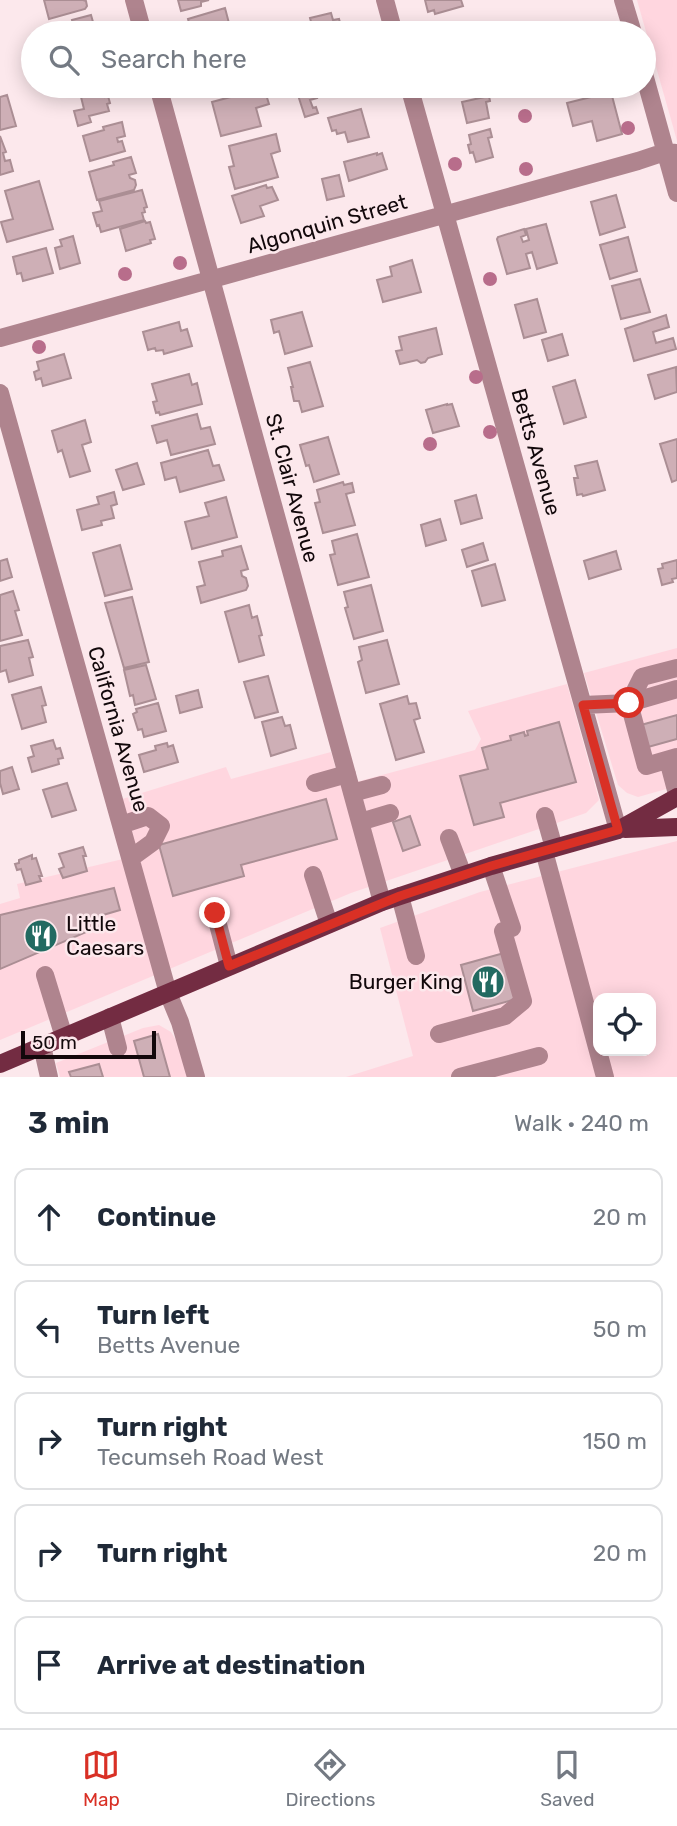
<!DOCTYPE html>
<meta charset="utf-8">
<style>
:root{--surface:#fff;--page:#f6f6f7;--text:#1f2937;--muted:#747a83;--line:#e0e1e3;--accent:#d93025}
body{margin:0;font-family:Rubik,sans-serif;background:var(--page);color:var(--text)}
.controls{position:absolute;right:21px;bottom:21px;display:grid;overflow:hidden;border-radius:14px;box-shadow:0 4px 18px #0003}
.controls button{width:63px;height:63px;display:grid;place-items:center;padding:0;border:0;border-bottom:2px solid var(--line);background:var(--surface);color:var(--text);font:35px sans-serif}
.scale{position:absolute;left:21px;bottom:18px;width:135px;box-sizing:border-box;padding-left:7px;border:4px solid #12080b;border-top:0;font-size:19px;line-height:24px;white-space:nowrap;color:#12080b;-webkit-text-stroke:5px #fce8ec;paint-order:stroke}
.stop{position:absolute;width:21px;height:21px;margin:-16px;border:5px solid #d93025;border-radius:50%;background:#fff}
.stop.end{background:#d93025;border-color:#fff;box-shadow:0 2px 7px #0008}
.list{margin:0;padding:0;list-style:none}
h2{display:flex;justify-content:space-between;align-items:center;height:91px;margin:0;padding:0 28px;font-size:30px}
h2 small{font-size:23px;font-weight:400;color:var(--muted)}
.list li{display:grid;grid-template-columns:46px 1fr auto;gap:21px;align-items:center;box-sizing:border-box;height:98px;margin:0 14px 14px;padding:0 14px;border:2px solid var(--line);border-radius:14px}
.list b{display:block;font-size:26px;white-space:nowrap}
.list p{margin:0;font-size:23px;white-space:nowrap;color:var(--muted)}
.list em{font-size:23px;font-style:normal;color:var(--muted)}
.icon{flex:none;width:38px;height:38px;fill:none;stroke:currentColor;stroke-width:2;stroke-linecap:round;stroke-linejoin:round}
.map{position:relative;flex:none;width:677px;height:1077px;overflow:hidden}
.search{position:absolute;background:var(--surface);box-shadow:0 4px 18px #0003;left:21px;right:21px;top:21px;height:77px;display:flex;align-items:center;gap:18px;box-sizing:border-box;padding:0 24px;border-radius:38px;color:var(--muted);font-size:26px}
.sheet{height:651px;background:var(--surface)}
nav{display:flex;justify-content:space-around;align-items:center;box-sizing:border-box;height:98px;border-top:2px solid var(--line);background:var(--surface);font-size:19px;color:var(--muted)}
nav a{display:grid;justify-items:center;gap:4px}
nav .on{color:var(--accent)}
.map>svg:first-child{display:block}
.built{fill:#ffd6df;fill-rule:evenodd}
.building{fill:#ceafb6;stroke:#ab8e94;stroke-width:2}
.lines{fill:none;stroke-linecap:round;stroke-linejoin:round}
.minor{stroke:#af848e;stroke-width:18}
.major{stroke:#732c42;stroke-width:18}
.tree{fill:#b86d8b}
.route{stroke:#d93025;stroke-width:9}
.labels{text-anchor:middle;stroke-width:5;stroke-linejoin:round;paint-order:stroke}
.street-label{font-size:21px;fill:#12080b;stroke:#fce8ec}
.poi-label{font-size:21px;fill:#12080b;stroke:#fce8ec;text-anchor:start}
</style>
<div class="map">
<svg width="677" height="1077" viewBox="0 0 677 1077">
<rect width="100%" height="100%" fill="#fce8ec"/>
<path class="built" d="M637,0H677V141L672,123Z
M677,648V786L638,797L627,793L618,785L584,673Z
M567,684L599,800L586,813L351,893L0,1040V904L20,898L17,884L123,859L106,804L226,767L231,779L331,752L341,786L475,750L481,739L468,711Z
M677,841V1077H346L413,1056L380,928L480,892ZM598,998H651V1051H598Z
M159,1025L171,1032L179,1045L188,1077H60L56,1063L143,1028Z"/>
<path class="building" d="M44,0H83L86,1L87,6L85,9L49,19Z
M178,0H209L201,2V6L181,11Z
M425,0H461L463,6L435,14L434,10L428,12Z
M225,8L230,27L210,33H185L191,31L188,19Z
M331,13L333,20L339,19L342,30L336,31L337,33H314L310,18Z
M91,15L95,29L87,31V33H49L48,31L73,24L72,20Z
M313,87L317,98L310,100L313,108L316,107L318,113L305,117L297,92Z
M264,88L269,104L256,108L261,126L221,136L212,102Z
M103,91L105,97L108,96L110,103L107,104L109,111L89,116L91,122L78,126L74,111L84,109L81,97Z
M611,92L622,134L597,141L592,121L573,126L567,103Z
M7,95L16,126L0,130V97Z
M489,96L490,101L486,102L489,118L467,123L462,102Z
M361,109L369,137L348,142L345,132L337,134L336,130L332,131L328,118Z
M122,122L125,136L117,138L118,142L122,141L125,151L90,161L83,136L104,130L103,127Z
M490,129L492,137L488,138L493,157L476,162L473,152L470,153L468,145L471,144L469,135Z
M276,134L280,151L271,154L278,177L235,189L229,167L234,166L229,146Z
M0,136L6,152L3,153L5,161L10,160L13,171L0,175Z
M377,153V155L382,153L387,169L349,181L344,162Z
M131,157L136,173L129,175L130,178L135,180L136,185L134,190L97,200L89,172L114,165L113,162Z
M339,175L344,196L327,200L322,179Z
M39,181L53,229L7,242L1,222L13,219L5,191Z
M266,185L267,188L272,187L278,200L260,206L264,216L241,223L232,196Z
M142,190L147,207L144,208L145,212L142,213L144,220L101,232L99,225L97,226L93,213L102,211L99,201Z
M616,195L625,227L600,235L591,202Z
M145,221L146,223L150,222L155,239L150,240L151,243L126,251L120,229Z
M546,224L557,263L537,269L532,252L526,254L530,268L507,274L497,239L498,237L524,229L526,235L521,237L523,242L529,240L526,229Z
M73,236L80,263L60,269L55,248L62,246L60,240Z
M628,237L637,271L610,279L600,245Z
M46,248L53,273L23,281L21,273L17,274L13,257Z
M412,260L421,292L383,302L377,280L392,276L390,267Z
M640,279L650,312L621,319L612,286Z
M537,299L546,332L524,338L515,305Z
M302,312L312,346L285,354L279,331L274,333L271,320Z
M666,315L669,327L653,332L656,343L673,338L676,349L634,361L625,329Z
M179,322L181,331L187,329L192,346L164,354L163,350L156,351L155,348L148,350L143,332Z
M436,328L442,354L428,358L425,362L421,363L417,360L400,364L396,351L402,350L399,337Z
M562,334L568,355L548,361L542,340Z
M64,354L71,378L43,386L41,378L36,380L34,372L39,370L37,362Z
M310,362L323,406L302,412L299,401H294L291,387H293L288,368Z
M676,367L677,392L655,399L648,375Z
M189,374L192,385L197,383L202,404L160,415L159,412L156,413L153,402L157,401L152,384Z
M575,380L586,417L564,424L553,387Z
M447,404V405L452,404L459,426L433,433L426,410Z
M197,414L201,429L210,427L215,444L171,455L167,440L157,443L152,426Z
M85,420L91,442L82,445L90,471L70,477L62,450L58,452L52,431Z
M328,437L339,474L314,482L309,465L306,466L300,445Z
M677,439V480L672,482L660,444Z
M208,450L213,466L219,465L224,480L180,492L176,477L165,480L161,463Z
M597,461L605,490L583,496L582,494L577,495L574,478H578L575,466Z
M137,463L144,484L123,490L116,470Z
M343,482L344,485L352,483L354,492L346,494L355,525L323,533L315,503L320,502L317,490Z
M114,492L117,504L111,506L114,518L101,521L102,525L82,530L77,510L99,504L97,497Z
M476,495L482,518L461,524L455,501Z
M226,497L237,537L192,549L185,522L209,516L205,503Z
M440,519L446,540L426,546L421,525Z
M357,534L369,577L338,585L330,555L335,554L332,541Z
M483,543L488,560L467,567L462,550Z
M120,545L132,589L105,596L93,553Z
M241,546L248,569L241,571L242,576L246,578L248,586L246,590L201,603L197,587L205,585L199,562L223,556L222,551Z
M616,551L621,569L589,579L584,561Z
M7,559L12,577L0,581V561Z
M677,560V578L672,579L673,582L662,585L658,569L663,568L662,564Z
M495,564L505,600L482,606L472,571Z
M371,585L383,631L354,639L345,608L348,607L344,592Z
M13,591L19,610L15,611L22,635L0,641V595Z
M132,597L149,662L124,668L105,603Z
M249,605L252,618L257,616L262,635L259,636L264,655L239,662L225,612Z
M28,640L33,657L29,658L33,675L9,682L6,670L0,672V646Z
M387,640L399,684L366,693L358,662L362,660L359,647Z
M146,665L156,699L135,705L133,695L130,696L124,670Z
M268,676L278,712L255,718L244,682Z
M41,687L46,705L42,706L46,722L22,729L12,695Z
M198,690L202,707L180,713L176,696Z
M407,696L409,704L416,703L420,718L414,720L424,752L396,760L380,704Z
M158,703L166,731L144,737L142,729L138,730L133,714L137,712L136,709Z
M677,715V739L648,747L641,725Z
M282,717L285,726L290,725L296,748L271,756L262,722Z
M559,722L576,782L500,803L504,817L474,825L460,776L488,769L482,748L511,740L510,736L524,732L525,736L528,735L527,731Z
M53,740L56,749L60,748L63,758L58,759L59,764L32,772L28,758L34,756L31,746Z
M167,743L168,747L173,745L178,762L144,772L139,755L156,750L155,746Z
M12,767L19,789L3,794L0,783V771Z
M67,783L76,810L52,817L43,790Z
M326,799L337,839L241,865L244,876L173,896L159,845Z
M410,816L420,845L403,851L393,822Z
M83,847L86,856H83L87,871L63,878L59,869L64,867L59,854Z
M32,855V859L36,858L42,876H39L41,881L26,885L21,869L17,870L15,864L19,863V860Z
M114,888L120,910L103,915L105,924L0,969V915Z
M504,953L516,999L473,1011L461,965Z
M158,1034L170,1077H144L134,1041Z
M99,1064L103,1077H71L69,1072Z"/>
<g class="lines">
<path class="minor" d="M134,0L143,33
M385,0L394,33
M623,0L633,33
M644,74L677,193
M158,86L382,902
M409,86L618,830
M0,338L638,161L665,152L677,153
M0,393L168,993L180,1022L196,1077
M677,668L642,677L629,703L646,766L677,757
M583,705L629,703L677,689
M668,760L677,794
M315,783L347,774
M352,793L382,785
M545,816L554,848
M360,822L390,813
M121,825L148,816L161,826L153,842L131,858
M449,838L463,875
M544,851L605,1077
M491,866L512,928
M313,875L329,924
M400,896L416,956
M215,913L229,966
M45,975L64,1037
M110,1017L118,1048
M439,1034L505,1016L523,1001L503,931
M42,1046L49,1077
M460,1077L539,1056"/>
<path class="major" d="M625,829L677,827
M0,1064L382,902L491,866L618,830L677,797"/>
</g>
<g class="tree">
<circle cx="525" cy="116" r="7"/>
<circle cx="628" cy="128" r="7"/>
<circle cx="455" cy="164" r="7"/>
<circle cx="526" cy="169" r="7"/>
<circle cx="180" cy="263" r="7"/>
<circle cx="125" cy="274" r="7"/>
<circle cx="490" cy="279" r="7"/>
<circle cx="39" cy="347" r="7"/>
<circle cx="476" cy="377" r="7"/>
<circle cx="490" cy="432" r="7"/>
<circle cx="430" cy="444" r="7"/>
</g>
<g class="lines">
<path class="route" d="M215,913L229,966L400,896L491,866L618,830L583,705L629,703"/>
</g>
<defs>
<symbol id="restaurant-disc" viewBox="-11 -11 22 22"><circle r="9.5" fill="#226a61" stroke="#fce8ec"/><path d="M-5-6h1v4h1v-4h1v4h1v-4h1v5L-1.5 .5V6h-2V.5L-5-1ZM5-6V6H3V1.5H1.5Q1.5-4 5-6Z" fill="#fff"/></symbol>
</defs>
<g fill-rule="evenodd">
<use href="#restaurant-disc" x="22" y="917" width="38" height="38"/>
<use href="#restaurant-disc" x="469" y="963" width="38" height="38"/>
</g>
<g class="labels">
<g class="street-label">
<text transform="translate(327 224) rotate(-16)" y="7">Algonquin Street</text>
<text transform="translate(536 452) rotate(74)" y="7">Betts Avenue</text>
<text transform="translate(292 488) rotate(75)" y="7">St. Clair Avenue</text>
<text transform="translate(118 729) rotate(74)" y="7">California Avenue</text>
</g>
<g class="poi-label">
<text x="66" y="931">Little<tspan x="66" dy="24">Caesars</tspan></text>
<text x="463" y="989" text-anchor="end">Burger King</text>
</g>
</g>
</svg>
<div class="controls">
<button><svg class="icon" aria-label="locate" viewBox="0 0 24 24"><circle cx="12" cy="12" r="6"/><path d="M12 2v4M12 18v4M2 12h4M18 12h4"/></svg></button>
</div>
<div class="scale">50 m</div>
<div class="stop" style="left:629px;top:703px"></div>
<div class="stop end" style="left:215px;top:913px"></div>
<div class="search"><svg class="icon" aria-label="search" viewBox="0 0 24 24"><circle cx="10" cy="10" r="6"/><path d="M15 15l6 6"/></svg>Search here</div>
</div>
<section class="sheet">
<h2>3 min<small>Walk · 240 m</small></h2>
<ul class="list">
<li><svg class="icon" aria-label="ahead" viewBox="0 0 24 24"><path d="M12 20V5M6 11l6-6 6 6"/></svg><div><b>Continue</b></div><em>20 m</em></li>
<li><svg class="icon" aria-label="left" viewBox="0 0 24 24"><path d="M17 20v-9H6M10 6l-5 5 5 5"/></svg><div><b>Turn left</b><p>Betts Avenue</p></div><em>50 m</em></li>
<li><svg class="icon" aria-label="right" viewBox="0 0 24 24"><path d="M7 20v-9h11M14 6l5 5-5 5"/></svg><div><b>Turn right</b><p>Tecumseh Road West</p></div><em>150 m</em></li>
<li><svg class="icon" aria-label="right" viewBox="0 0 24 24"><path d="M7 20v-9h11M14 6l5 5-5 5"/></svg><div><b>Turn right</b></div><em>20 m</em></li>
<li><svg class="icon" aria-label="arrive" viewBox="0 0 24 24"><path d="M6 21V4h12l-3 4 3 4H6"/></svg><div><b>Arrive at destination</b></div></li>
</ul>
</section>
<nav>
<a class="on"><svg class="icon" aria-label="map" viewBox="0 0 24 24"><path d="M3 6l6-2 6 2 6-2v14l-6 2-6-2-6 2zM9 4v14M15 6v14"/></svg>Map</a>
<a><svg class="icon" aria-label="directions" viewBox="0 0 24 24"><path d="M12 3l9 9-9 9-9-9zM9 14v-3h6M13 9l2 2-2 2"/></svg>Directions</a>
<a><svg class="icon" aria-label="saved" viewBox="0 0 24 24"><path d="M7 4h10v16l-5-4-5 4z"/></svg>Saved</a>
</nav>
